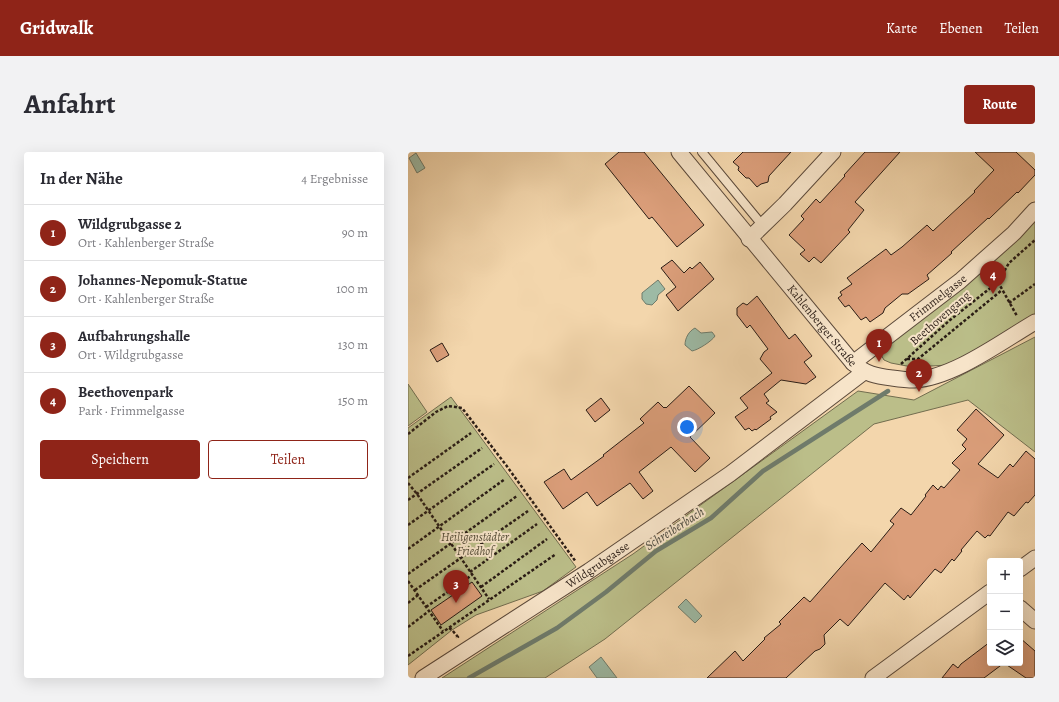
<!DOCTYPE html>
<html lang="de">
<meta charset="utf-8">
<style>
:root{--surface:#fff;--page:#f2f2f3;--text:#2b2b33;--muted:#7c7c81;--line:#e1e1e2;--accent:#8f2418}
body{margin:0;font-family:Alegreya,serif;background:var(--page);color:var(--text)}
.controls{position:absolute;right:12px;bottom:12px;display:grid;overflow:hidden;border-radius:4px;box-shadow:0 4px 16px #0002}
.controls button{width:36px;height:36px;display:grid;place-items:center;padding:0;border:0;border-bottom:1px solid var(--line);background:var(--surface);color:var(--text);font:20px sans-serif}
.you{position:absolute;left:279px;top:275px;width:14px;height:14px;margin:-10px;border:3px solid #fff;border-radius:50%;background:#1a73e8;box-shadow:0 0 0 6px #1a73e833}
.badge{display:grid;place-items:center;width:26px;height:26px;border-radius:50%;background:var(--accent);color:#fff;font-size:13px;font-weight:700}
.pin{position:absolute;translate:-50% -33px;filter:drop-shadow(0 1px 2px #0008)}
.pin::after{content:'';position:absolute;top:21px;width:14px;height:12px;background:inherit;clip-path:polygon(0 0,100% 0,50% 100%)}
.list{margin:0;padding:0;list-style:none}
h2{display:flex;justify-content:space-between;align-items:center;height:52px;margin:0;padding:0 16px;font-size:17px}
h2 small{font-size:13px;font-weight:400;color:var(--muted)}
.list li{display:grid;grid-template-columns:26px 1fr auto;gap:12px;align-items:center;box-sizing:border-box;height:56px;padding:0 16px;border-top:1px solid var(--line)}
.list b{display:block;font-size:15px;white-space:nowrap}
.list p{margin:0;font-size:13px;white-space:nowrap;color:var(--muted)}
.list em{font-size:13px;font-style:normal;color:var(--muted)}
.actions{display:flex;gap:8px;padding:12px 16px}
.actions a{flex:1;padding:9px 0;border:1px solid var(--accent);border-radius:4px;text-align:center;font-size:14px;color:var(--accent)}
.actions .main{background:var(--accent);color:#fff}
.icon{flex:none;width:22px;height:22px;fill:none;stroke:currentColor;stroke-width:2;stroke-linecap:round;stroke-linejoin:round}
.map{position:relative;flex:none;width:627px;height:526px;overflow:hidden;border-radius:4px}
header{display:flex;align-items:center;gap:24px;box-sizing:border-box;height:56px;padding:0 20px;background:var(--accent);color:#fff}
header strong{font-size:19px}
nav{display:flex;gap:22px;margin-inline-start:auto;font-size:14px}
.intro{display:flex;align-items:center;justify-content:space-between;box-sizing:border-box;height:96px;padding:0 24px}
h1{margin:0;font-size:28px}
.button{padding:10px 18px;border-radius:4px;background:var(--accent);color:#fff;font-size:14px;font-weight:700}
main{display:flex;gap:24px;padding:0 24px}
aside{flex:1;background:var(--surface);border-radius:4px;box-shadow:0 4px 16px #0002}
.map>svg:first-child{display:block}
.green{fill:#bbbe89;stroke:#726d4f}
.water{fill:#9dbaa5;stroke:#6f7b6b}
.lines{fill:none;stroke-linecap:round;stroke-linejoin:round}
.stream{stroke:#6f7b6b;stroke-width:4.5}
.building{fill:#db9e7a;stroke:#291c15}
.service-casing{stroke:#5c4a3b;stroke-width:10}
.minor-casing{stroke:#5c4a3b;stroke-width:17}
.path{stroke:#291c15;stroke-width:2.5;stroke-dasharray:3 2;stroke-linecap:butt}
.service{stroke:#f7e4c9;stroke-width:8}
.minor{stroke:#f7e4c9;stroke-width:15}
.labels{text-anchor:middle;stroke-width:4;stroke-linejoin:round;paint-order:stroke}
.street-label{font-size:12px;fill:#291c15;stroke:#f7e4c9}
.park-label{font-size:12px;font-style:italic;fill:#554d38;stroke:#f7e4c9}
.water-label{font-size:13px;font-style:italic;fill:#4c4b40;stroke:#f7e4c9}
</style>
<header>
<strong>Gridwalk</strong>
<nav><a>Karte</a><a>Ebenen</a><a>Teilen</a></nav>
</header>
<div class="intro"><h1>Anfahrt</h1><a class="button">Route</a></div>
<main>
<aside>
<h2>In der Nähe<small>4 Ergebnisse</small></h2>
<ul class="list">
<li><span class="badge">1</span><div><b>Wildgrubgasse 2</b><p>Ort · Kahlenberger Straße</p></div><em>90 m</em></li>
<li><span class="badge">2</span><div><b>Johannes-Nepomuk-Statue</b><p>Ort · Kahlenberger Straße</p></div><em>100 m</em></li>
<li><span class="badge">3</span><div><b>Aufbahrungshalle</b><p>Ort · Wildgrubgasse</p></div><em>130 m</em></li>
<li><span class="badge">4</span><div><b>Beethovenpark</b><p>Park · Frimmelgasse</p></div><em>150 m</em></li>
</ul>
<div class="actions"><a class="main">Speichern</a><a>Teilen</a></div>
</aside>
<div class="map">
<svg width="627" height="526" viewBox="0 0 627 526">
<rect width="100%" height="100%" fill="#f3d6ac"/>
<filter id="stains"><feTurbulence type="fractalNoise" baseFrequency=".005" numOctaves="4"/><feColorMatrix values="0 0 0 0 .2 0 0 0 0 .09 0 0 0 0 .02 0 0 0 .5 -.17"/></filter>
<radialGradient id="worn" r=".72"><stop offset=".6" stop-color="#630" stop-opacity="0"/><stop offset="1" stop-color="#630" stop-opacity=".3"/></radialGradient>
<path class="green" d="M627,68V163L541,213L504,215L483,211L476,208L472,201L478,192Z
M627,185V300L560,248L466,272L197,487L137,526H34L225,402L450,239L506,248Z
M0,232L19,260L0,274Z
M43,245L168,415L135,439L68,463L44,478L0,513V276Z"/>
<path class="water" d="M8,1L17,16L9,21L1,6Z
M250,128L257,137L250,143L249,148L244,153L238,152L234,147V141Z
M287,176L293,181L304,180L307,184C304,189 290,198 284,199L277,193C277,186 281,179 287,176Z
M278,447L294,464L287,471L270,455Z
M193,505L209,526H189L181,515Z"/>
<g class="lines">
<path class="stream" d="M61,526L149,476L198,440L248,399L303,366L355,319L480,239"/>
</g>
<path class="building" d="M211,0H236L296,73L269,95L244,65L241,67L197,12Z
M335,0H383L361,24L360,30L353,32L349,35L341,26H338L330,18L331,15L325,10Z
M457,0H492L447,50L456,58L440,78L442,80L413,111L406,105L401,110L392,102L397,98L381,83L396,67L393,64L408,47L412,51L437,24L436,23Z
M567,0H608L627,18V23L610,41L609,40L583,65L581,67L580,66L543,100L544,101L519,123L521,127L500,142H494L477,156L475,161L462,170L458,165L453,168L441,153L437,155L430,146L434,143L432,140L444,132L439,126L478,97L483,103L494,95L519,73L525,79L567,40L566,39L586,18Z
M264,108L276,121L282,115L284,117L292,110L306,127L270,159L258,143L268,135L253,116Z
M349,144L381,187L387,182L404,204L396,210L408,225L398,232L373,228L356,242L361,249L358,251L369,260L362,265L363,267L348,278L347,277L344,279L341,276L337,278L327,265L340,256L332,246L364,221L352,207L356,200L360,197L342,173L339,176L329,163V156L335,151L339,153Z
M34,191L41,203L29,210L22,198Z
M281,234L307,261L282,285L302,306L287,320L263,295L231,320L245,339L235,347L222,331L189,354L179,340L155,357L136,330L156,317L163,328L196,304L195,303L236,271L232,267L250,250L256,256L257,255L258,256Z
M193,246L202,258L187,270L178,258Z
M568,257L596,283L570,312L590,326L602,312L605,315L618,299L627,307V343L620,351L618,350L606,364L600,360L582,384L580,383L577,386L569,379L553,398L554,399L546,409L544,407L533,421L527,417L502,446L500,443L496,448L477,431L440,474L432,467L416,483L417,492L412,497L407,499L378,526H299L327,499L335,509L357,487L356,486L373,472L371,470L396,445L402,450L454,391L463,400L486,372L482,369L493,356L503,363L518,344L517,343L525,333L530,338L533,334L536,336L552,318L544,311L558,297L554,293L559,287L549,278Z
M64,430L74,444L33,473L23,458Z
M612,486L627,499V526H618L596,511L576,526H534L545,512L550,516L553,512L582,490V511H612Z"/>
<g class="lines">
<defs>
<path id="service" d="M294,0L355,74"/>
<g id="minor">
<path id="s1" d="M271,0L445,211C458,222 467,224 484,226C491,227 499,228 506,228C545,226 593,190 627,170"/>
<path d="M341,87L377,52L425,0"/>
<path id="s2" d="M445,211L552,129L606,81L627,58"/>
<path d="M612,417L627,406"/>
<path d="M612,456L627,469"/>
<path id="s3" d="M15,526L181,419L322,322L456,220"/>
<path d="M465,526L582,440"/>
</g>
</defs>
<use href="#service" class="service-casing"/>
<use href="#minor" class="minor-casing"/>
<path class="path" d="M590,130L609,164
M601,151L627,132
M499,207H510L594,138
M493,212L542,168L590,130L601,111L627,88
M0,282L28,260L40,254L54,256L98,313L168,410
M0,326L63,281
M0,331L9,342L81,447
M0,348L74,296
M0,373L86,312
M0,397L97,327
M62,420L129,372
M0,422L109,344
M0,429L35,479
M73,435L139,387
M7,438L120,359
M0,451L10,443
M18,455L64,423
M0,475L21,459
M41,476L44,478L50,485L48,486
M0,504L148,402"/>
<use href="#service" class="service"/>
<use href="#minor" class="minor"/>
</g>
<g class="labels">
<g class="street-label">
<text dy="4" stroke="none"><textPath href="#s2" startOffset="107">Frimmelgasse</textPath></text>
<text transform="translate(532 166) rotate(-41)" y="4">Beethovengang</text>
<text dy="4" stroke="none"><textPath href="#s1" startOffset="225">Kahlenberger Straße</textPath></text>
<text dy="4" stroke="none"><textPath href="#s3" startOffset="208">Wildgrubgasse</textPath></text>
</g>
<g class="park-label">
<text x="67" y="389">Heiligenstädter<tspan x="67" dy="14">Friedhof</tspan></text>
</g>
<g class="water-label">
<text transform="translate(266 376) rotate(-33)" y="5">Schreiberbach</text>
</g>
</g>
<rect width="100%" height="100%" filter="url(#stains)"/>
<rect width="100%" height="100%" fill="url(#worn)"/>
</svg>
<div class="controls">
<button>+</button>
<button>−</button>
<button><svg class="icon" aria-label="layers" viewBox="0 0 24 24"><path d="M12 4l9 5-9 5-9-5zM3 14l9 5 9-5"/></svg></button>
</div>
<div class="you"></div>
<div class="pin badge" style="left:471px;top:210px">1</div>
<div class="pin badge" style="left:511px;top:240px">2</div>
<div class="pin badge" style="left:48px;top:451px">3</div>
<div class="pin badge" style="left:585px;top:142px">4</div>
</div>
</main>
